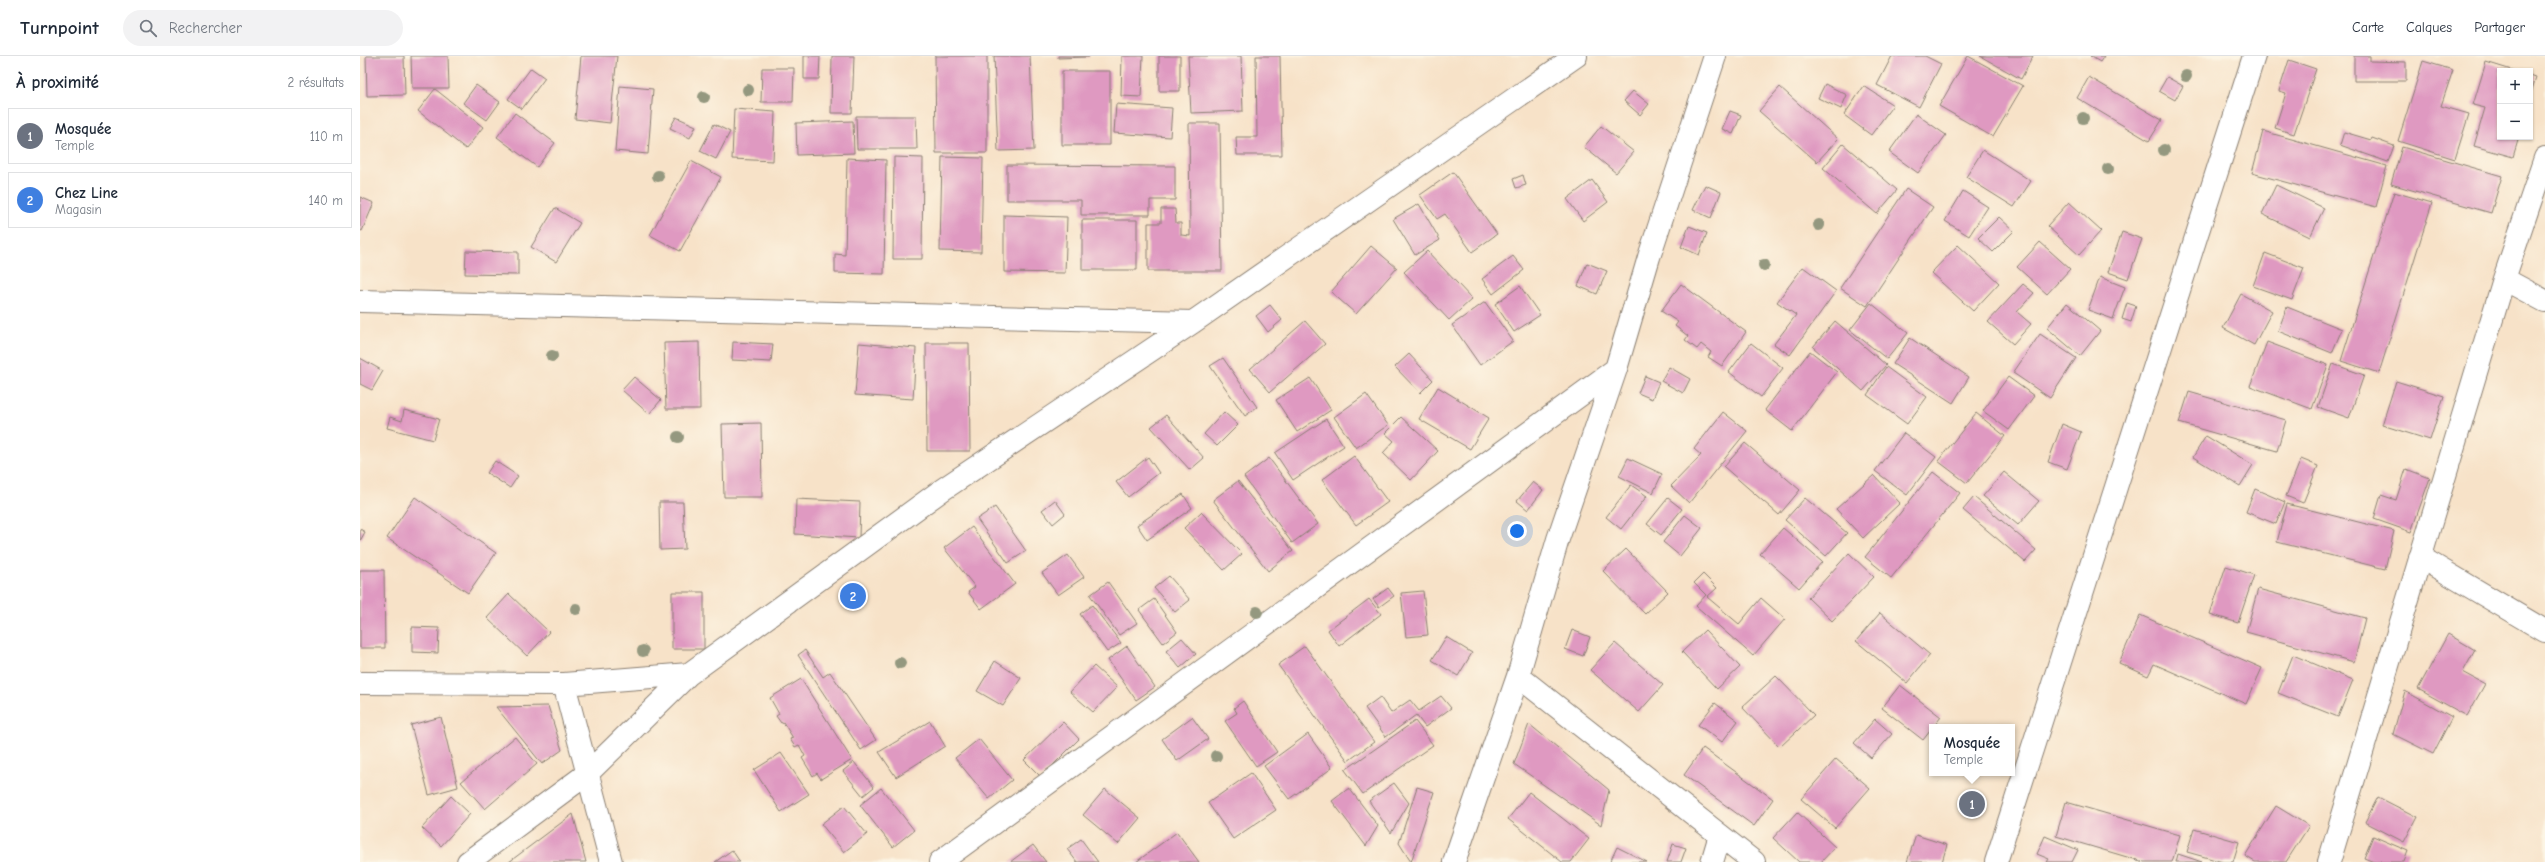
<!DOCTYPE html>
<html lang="fr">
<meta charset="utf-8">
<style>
:root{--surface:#fff;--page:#f2f2f3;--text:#1f2937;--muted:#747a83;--line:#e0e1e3;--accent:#c8321e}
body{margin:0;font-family:"Comic Neue",sans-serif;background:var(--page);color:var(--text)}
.controls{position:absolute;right:12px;top:12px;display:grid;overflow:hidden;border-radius:0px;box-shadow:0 1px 3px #0004}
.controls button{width:36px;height:36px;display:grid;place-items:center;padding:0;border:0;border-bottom:1px solid var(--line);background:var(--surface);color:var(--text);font:20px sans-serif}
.you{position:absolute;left:1157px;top:475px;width:14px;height:14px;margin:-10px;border:3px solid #fff;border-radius:50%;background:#1a73e8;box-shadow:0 0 0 6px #1a73e833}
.badge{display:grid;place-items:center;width:26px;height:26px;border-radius:50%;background:var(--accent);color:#fff;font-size:13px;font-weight:700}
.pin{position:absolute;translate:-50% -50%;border:2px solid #fff;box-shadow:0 1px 4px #0006}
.popup{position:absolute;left:1569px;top:668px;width:86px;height:52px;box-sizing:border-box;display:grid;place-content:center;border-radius:0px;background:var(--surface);filter:drop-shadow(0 1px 3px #0005);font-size:13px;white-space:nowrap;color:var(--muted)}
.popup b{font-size:15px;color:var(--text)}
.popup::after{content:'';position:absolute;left:50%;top:100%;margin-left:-8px;border:8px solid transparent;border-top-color:var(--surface)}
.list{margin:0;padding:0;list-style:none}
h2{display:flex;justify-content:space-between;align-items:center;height:52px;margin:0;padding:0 16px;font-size:17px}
h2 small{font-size:13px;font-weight:400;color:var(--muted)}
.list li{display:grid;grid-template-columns:26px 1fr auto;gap:12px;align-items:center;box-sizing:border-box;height:56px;margin:0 8px 8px;padding:0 8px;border:1px solid var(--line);border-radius:0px}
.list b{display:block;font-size:15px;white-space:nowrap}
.list p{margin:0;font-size:13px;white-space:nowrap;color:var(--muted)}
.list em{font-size:13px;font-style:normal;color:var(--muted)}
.icon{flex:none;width:22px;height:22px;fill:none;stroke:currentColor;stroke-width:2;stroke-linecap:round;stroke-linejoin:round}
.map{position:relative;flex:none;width:2185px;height:806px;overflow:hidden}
header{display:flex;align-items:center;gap:24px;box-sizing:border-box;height:56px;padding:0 20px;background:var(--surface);border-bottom:1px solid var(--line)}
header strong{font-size:19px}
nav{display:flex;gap:22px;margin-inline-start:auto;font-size:14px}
.search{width:280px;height:36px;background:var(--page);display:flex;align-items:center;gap:10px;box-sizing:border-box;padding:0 14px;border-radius:22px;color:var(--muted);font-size:15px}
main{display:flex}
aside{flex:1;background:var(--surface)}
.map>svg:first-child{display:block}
.building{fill:#df99c1}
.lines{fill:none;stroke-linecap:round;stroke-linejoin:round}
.minor-casing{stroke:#8a7f72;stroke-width:24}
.minor{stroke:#fff;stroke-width:22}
.tree{fill:#94987f}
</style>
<header>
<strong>Turnpoint</strong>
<div class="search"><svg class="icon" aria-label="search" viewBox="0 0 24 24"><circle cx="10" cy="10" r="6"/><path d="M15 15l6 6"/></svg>Rechercher</div>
<nav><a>Carte</a><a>Calques</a><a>Partager</a></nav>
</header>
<main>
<aside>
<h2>À proximité<small>2 résultats</small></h2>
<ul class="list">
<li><span class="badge" style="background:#6b7280">1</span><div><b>Mosquée</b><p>Temple</p></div><em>110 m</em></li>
<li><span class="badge" style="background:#3f7fe0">2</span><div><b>Chez Line</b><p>Magasin</p></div><em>140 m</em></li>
</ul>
</aside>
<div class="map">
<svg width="2185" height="806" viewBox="0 0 2185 806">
<rect width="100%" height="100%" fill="#fcf5e5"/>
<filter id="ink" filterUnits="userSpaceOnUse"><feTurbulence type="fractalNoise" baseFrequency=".025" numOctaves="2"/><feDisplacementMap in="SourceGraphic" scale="8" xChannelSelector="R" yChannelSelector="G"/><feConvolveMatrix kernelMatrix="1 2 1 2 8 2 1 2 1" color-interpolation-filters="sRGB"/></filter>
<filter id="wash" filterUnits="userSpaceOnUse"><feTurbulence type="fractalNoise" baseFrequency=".012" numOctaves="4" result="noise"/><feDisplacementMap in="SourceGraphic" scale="16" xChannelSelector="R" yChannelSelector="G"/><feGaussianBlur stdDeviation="0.9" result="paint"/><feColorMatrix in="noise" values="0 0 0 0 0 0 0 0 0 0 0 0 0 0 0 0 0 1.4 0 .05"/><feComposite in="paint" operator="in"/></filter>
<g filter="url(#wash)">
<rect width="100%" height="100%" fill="#f7e2c8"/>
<g id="blocks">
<path class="building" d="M6,0H44L45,39L7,40Z
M51,0H88L89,32H52Z
M221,0H257L250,67L215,63Z
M444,0H460L459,23H444Z
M472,0H494L492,57H471Z
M575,0H627V97H576Z
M634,0H670L674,94L638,95Z
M698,0H729V1L698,2Z
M762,0H783L781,41L761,40Z
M799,0H820V35H799Z
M828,0H881L883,55L831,57Z
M896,0H920L922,99H877L876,81H897Z
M1532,0H1565L1581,8L1559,51L1517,29Z
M1608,0L1663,30L1633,81L1579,50Z
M1620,0H1673L1661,23Z
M1730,0H1744L1740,6Z
M1994,0H2010V5L2046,6V25H1994Z
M1929,4L1956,13L1934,78L1915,72L1926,37L1919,35Z
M2063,5L2093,14L2081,50L2109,58L2095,103L2038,85Z
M2126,6L2155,15H2140V81H2159L2153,101L2114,90L2125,52L2113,49Z
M171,12L185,22L162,53L148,43Z
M402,12H434L433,46H401Z
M702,15H750V89H702Z
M2170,19L2176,21L2170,40Z
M1729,21L1802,64L1789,85L1717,42Z
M1807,21L1823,30L1815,44L1799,35Z
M1465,28L1487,39L1481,53L1458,42Z
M116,29L140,46L127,64L103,47Z
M260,30L293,33L288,98L255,95Z
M1504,30L1533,49L1511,79L1484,59Z
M1420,31L1478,83L1457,106L1399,55Z
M75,33L123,71L106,93L58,55Z
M1273,35L1289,48L1280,59L1264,45Z
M756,48L812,52L810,81L754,77Z
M374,53L415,56L413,105L372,103Z
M1370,55L1381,59L1373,78L1362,73Z
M155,57L195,87L177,111L137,81Z
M1556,58L1586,79L1558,117L1529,96Z
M496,60H556L557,93H497Z
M316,61L336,70L330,82L310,72Z
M493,65L494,97L437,99L436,67Z
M829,67H860L862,215H788V167H801V153H815L816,167H821V179L830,180Z
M354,68L370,76L356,103L340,95Z
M1241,70L1274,96L1256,117L1224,91Z
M1903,75L2027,110L2016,151L1892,117Z
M1984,76L2011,84L2012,82L2034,90L2028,106L1980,89Z
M1483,88L1537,134L1517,158L1463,112Z
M2042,91L2142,120L2131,157L2031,128Z
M1623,94L1671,125L1654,151L1606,121Z
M534,101L563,102L562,203H533Z
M582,101L623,102L621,196L580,195Z
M487,102L526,104L524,218L475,217V198L485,199Z
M331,105L361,121L320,195L290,179Z
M647,109L815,110V144H790V159H721V144H647Z
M1093,116L1137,178L1112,196L1085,158L1077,163L1060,139Z
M1163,119L1166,129L1156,132L1153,123Z
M1232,124L1248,146L1223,165L1207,143Z
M1345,129L1361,136L1351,162L1333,154Z
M1916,129L1964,152L1950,181L1902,158Z
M1546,133L1573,151L1507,250L1480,232Z
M1603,135L1628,151L1609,180L1585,165Z
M2034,136L2072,147L2019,317L1981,305Z
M0,141L14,147L2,175L0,174Z
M1709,146L1741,175L1719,199L1687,170Z
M1059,148L1080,184L1055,199L1033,163Z
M195,152L220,167L196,206L171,191Z
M644,159L707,161L705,217L644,216Z
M1639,161L1654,175L1633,196L1618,182Z
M722,164H777V214H722Z
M1329,170L1347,177L1339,199L1321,191Z
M1762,176L1782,183L1768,223L1748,216Z
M1680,186L1710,213L1687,238L1657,211Z
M1598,189L1639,227L1613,255L1571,217Z
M1011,190L1037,212L996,258L971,236Z
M106,195L158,196V219L105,218Z
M1067,195L1112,243L1089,264L1044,216Z
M1905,197L1944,212L1932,244L1893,230Z
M1153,200L1164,214L1133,238L1122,223Z
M1227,207L1247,215L1237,238L1218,230Z
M1443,211L1476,235L1430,299L1414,288L1436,259L1417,246Z
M1740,221L1765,231L1753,263L1728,254Z
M1321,228L1386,276L1362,310L1348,301L1351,296L1341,288L1337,293L1325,284L1328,280L1315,270L1318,266L1301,255Z
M1663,228L1674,237L1657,256L1671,268L1653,288L1628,266Z
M1160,230L1180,259L1154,276L1135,248Z
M1881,238L1912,255L1894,289L1863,272Z
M1125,246L1153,285L1120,309L1092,269Z
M1511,247L1548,277L1527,303L1490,274Z
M1707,247L1740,275L1720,300L1687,272Z
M1767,247L1776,250L1771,266L1762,263Z
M910,249L922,264L908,276L896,260Z
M1927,251L1982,273L1972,297L1918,275Z
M945,265L965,288L910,336L890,313Z
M1475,265L1526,309L1503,335L1453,291Z
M1680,278L1716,302L1690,342L1653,317Z
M1550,282L1609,321L1593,347L1533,308Z
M339,286L340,353H306L304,287Z
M373,286L413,288L411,306L372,304Z
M1907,286L1968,309L1952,353L1890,330Z
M499,287L556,292L553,343L495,339Z
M566,287H609L610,395H567Z
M1391,287L1423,312L1401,341L1369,316Z
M1450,295L1477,316L1432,375L1405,354Z
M1049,298L1073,324L1060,337L1035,311Z
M0,302L23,315L12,334L0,328Z
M863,302L897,351L885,360L850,310Z
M1973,308L2004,319L1989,362L1958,351Z
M1309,311L1330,323L1323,337L1301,325Z
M1526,311L1567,341L1547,368L1507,339Z
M1285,320L1299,326L1292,343L1278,337Z
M274,321L301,344L289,358L262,334Z
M1648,321L1674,340L1649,374L1623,355Z
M950,322L971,354L937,376L916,344Z
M2036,325L2084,340L2070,384L2022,369Z
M1078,331L1129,362L1110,393L1059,363Z
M1829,336L1926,364L1917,395L1819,367Z
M1006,338L1028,369L996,392L974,361Z
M44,354L79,363L73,384L27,372L30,361L42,365Z
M864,356L878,369L857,390L844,378Z
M1363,356L1387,375L1329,447L1311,430L1341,399L1334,393Z
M1616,357L1645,380L1607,427L1578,405Z
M806,359L844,402L830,414L791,371Z
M1041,361L1078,395L1051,424L1023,397L1034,385L1025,377Z
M966,363L984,390L933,424L915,397Z
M401,367L402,441H364L362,368Z
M1702,368L1721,376L1707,413L1688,406Z
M1544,377L1576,401L1547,439L1515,415Z
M1846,380L1893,409L1880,430L1833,401Z
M1385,387L1440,434L1419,459L1364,411Z
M994,400L1028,446L996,469L962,424Z
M788,401L799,417L768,441L756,426Z
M909,402L958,468L932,487L884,421Z
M1268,402L1302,418L1293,437L1259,420Z
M1941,403L1958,410L1943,447L1926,440Z
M135,405L158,420L150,432L127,417Z
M2046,413L2070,422L2051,476L2014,463L2021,439L2036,444Z
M1573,416L1600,437L1531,522L1505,501Z
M1644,416L1679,445L1658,469L1623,440Z
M1514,419L1540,447L1503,482L1476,453Z
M878,425L933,495L908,515L853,444Z
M1173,426L1183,434L1168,454L1157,445Z
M1271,429L1287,440L1261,473L1246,461Z
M1895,433L1925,446L1916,468L1886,456Z
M823,438L832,452L787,484L777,469Z
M55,441L136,497L108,537L27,482Z
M1614,441L1676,494L1665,506L1603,454Z
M1308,442L1322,453L1301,479L1287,468Z
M1445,442L1487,477L1466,500L1425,464Z
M436,443L500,446L499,482L435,478Z
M695,444L705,458L693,468L682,454Z
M299,446H323L325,493L300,494Z
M1927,448L2034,475L2025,513L1917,486Z
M635,451L666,495L648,507L617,463Z
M841,456L882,498L864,514L824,472Z
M1325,459L1342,472L1320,500L1303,486Z
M612,471L655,528L621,553L608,536L615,531L584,492Z
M1423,472L1462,506L1439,532L1400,498Z
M0,473L5,476L0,485Z
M1266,493L1308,536L1285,558L1243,515Z
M1489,497L1514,521L1472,565L1448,542Z
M708,499L724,521L698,539L682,517Z
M1866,510L1894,519L1878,567L1850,558Z
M0,514H24L25,592H0Z
M1343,518L1357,532L1347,541L1379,568L1401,542L1425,563L1393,600L1336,550L1346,539L1334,527Z
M809,520L830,544L815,556L794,532Z
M748,526L777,567L759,579L730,539Z
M1028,532L1034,540L1019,551L1013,543Z
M1898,533L2005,562L1994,606L1886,576Z
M1063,535L1068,579L1046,581L1041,537Z
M312,536H344V593H312Z
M149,538L189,576L167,600L127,562Z
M794,543L817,576L803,587L779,554Z
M1009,543L1021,558L979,590L968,574Z
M732,549L761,587L747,596L720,558Z
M1520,557L1570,599L1547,627L1496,585Z
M1780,559L1902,612L1886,648L1794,608L1788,620L1759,607Z
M52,571L79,572L78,597L52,596Z
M1212,574L1230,581L1223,600L1205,593Z
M1345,574L1380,611L1357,633L1322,596Z
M2088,578L2115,594L2103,616L2125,628L2107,660L2058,633Z
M1086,581L1112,597L1098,620L1072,604Z
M822,582L836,598L820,612L806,595Z
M1255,587L1303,629L1279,656L1230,614Z
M767,590L795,631L776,644L748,604Z
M945,590L1014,686L988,705L918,609Z
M445,594L463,621L470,616L516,684L501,694L438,599Z
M1933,599L1993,624L1978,661L1918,637Z
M635,605L661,622L643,650L617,635Z
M734,610L757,631L733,656L710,636Z
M1416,620L1454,659L1420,691L1382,651Z
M441,623L492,704L461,723L457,717L453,720L442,702L445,700L439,689L435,691L430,683L433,682L423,666L421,667L416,660L419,658L410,642Z
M1540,629L1581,661L1563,684L1522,652Z
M2045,635L2092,661L2073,698L2033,678Z
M1081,640L1091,652L1065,671L1056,659L1026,681L1005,652L1020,641L1031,657L1050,644L1059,655Z
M883,645L917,696L896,710L865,665L877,657L874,652Z
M1355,647L1378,665L1362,686L1338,669Z
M188,650L202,694L182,708L136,651Z
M81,661L98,731L69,739L51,669Z
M832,661L848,683L817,705L802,683Z
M1515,663L1532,678L1511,702L1494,687Z
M570,665L585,690L536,721L519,696Z
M1055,665L1073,689L1003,738L985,714Z
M703,666L719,683L681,721L664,704Z
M1169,668L1249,734L1241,769L1154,708Z
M948,678L972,712L929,743L904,710Z
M155,681L177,708L125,753L101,726Z
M619,683L652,724L629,743L595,702Z
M1343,692L1413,743L1394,770L1324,719Z
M421,697L449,738L421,756L394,714Z
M1476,703L1510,732L1475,772L1441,743Z
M494,706L514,731L503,740L483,715Z
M891,717L916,754L873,783L848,747Z
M1034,727L1049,747L1031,777L1009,745Z
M1057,731L1074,736L1051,806L1039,787Z
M521,732L554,774L533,791L500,749Z
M989,732L1018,770L1006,790L972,745Z
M745,733L780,762L758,788L723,759Z
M1169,736L1229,783L1211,806H1202L1148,763Z
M91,740L110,758L81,790L62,772Z
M2018,741L2057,761L2044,786L2005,766Z
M1706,746L1820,779L1812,806H1784L1696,780Z
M484,750L507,778L484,796L461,768Z
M1916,750L1949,770L1926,806H1895L1885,800Z
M1437,756L1475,791L1461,806H1439L1413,782Z
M213,758L226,806H149Z
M1834,773L1879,786L1873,806H1863L1827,796Z
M817,776L839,806H776Z
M1556,779L1587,789L1582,806H1547Z
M1685,780L1718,794L1712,806H1687L1689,803L1677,798Z
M2013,780L2048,795L2044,806H2014L2004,802Z
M721,783L738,806H717L707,793Z
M1313,788L1326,792L1321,806H1307Z
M673,789L686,806H650Z
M1257,791L1287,806H1250Z
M372,794L380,806H355Z
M1818,798L1842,806H1816Z"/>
</g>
</g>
<g filter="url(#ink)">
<use href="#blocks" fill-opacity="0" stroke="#8a7f72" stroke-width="1"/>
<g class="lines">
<defs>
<path id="minor" d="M2144,223L2185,245
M0,245L833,266
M2060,501L2185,575
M1158,620L1394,806
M0,627L204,628L329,618
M204,628L251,806
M108,806L228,717L329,618L582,434L833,266L1216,0
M580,806L1256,313
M1094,806L1158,620L1198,483L1256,313L1289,201L1355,0
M1352,806L1360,779
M1636,806L1894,0
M1969,806L2144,223L2185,102"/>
</defs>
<use href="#minor" class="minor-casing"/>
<use href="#minor" class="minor"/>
</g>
<g class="tree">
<circle cx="1826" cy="20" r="6"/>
<circle cx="388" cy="34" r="6"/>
<circle cx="344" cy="41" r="6"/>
<circle cx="1723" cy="62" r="6"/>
<circle cx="1804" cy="94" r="6"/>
<circle cx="1748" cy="113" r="6"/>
<circle cx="298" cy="120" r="6"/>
<circle cx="1459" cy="169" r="6"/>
<circle cx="1404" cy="209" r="6"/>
<circle cx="192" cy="300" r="6"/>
<circle cx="318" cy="381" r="6"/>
<circle cx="216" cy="553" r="6"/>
<circle cx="897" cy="556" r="6"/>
<circle cx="283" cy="595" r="6"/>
<circle cx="540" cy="607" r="6"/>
<circle cx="856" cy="700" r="6"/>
</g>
</g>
</svg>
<div class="controls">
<button>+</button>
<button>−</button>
</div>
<div class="you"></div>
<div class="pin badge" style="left:1612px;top:748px;background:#6b7280">1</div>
<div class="popup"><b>Mosquée</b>Temple</div>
<div class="pin badge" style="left:493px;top:540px;background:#3f7fe0">2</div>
</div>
</main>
